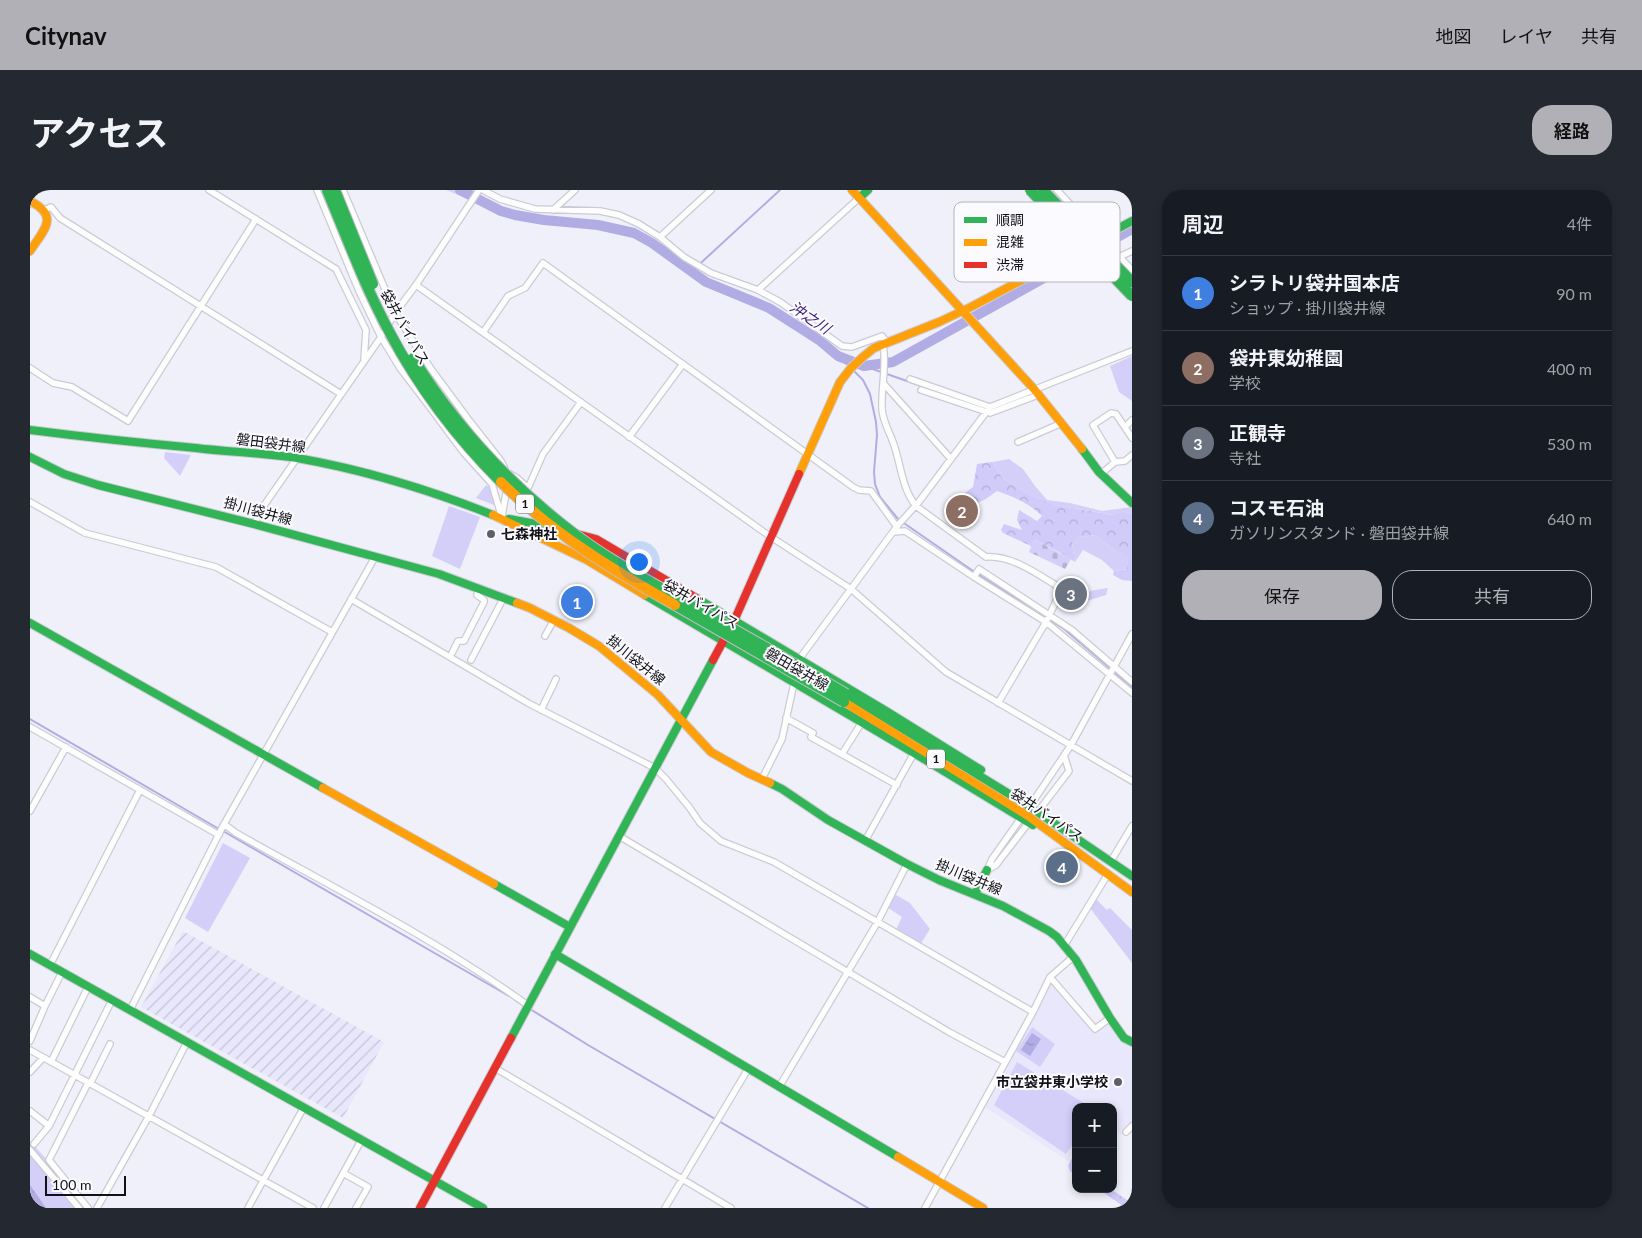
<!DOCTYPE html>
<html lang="ja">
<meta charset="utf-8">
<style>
:root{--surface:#171b24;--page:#242831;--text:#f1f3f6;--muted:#9ea1a6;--line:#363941;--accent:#b0b0b6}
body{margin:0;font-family:Lato,"Noto Sans JP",sans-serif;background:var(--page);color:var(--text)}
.controls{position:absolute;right:15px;bottom:15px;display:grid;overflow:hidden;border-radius:10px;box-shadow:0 2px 8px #0003}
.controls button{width:45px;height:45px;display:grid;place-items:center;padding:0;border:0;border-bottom:1px solid var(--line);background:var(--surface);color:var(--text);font:25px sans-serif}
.scale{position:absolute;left:15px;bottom:12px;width:81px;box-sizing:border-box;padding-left:5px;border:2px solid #121118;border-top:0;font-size:14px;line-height:18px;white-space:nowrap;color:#121118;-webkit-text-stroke:4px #fbfafe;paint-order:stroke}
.you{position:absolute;left:608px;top:371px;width:18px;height:18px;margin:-12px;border:4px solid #fff;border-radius:50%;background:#1a73e8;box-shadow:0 0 0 8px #1a73e833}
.badge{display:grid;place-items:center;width:32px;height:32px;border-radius:50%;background:var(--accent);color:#fff;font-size:16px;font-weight:700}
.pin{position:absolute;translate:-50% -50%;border:2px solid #fff;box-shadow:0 1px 5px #0006}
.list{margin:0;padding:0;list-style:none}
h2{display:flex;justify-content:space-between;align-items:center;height:65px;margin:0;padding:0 20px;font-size:21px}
h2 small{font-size:16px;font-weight:400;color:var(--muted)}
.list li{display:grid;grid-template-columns:32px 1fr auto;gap:15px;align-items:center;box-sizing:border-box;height:75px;padding:0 20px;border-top:1px solid var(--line)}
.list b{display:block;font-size:19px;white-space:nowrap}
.list p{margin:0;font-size:16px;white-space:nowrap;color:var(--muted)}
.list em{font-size:16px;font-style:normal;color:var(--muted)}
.actions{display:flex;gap:10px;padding:15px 20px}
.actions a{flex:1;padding:11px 0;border:1px solid var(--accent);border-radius:20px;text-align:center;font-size:18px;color:var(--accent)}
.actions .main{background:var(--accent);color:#111}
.map{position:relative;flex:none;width:1102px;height:1018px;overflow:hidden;border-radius:20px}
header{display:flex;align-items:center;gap:30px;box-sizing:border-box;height:70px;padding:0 25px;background:var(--accent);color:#111}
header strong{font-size:24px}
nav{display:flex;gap:28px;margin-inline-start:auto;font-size:18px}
.intro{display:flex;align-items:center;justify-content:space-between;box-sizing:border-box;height:120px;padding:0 30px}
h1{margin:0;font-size:35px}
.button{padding:12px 22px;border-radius:20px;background:var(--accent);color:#111;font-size:18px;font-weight:700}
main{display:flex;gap:30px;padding:0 30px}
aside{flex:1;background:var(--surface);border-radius:20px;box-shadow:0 2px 8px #0003}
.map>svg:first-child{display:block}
.built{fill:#e8e7fb}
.industrial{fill:url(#industrial-furrows)}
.grass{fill:#d3cff9}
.forest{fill:url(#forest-crowns)}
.cemetery{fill:url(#cemetery-stones)}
.water{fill:url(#water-ripples)}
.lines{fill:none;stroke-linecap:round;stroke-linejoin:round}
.stream{stroke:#b2ace4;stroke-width:2}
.river{stroke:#b2ace4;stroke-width:10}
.street-casing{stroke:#cbcbd3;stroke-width:8}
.fast-casing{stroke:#cbcbd3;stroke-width:10}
.slow-casing{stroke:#cbcbd3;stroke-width:10}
.jam-casing{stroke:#cbcbd3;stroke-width:10}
.street{stroke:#fdfdfe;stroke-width:5.5}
.fast{stroke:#30b455;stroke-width:8}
.slow{stroke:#ff9f0a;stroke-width:8}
.jam{stroke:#e5322d;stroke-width:8}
.fast-bridge-casing{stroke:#bdbdc7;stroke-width:12;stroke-linecap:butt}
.slow-bridge-casing{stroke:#bdbdc7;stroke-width:12;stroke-linecap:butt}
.fast-bridge{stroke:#30b455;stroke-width:10}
.slow-bridge{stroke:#ff9f0a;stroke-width:10}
.poi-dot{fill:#605f67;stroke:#fbfafe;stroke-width:2}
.labels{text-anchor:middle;stroke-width:4;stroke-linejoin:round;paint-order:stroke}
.shield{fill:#fbfafe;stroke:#58575d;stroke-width:1}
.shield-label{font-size:12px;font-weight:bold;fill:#121118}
.street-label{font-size:14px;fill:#121118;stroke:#fbfafe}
.poi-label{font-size:14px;font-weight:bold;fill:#121118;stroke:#fbfafe;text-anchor:start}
.water-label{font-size:15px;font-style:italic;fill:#371f76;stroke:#fbfafe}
.key{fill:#fbfafe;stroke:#b5b4b9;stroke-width:1}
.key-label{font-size:14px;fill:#121118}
</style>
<header>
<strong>Citynav</strong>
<nav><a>地図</a><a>レイヤ</a><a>共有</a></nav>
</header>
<div class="intro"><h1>アクセス</h1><a class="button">経路</a></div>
<main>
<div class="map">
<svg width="1102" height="1018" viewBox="0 0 1102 1018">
<defs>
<pattern id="industrial-furrows" width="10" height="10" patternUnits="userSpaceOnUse" patternTransform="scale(1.25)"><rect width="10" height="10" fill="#e8e7fb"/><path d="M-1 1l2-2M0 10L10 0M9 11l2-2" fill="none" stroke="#c6c5d6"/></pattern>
<pattern id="forest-crowns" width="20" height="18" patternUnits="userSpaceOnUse" patternTransform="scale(1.25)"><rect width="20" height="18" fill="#d0cbf9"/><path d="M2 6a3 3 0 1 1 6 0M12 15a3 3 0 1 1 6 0" fill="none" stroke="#b2add5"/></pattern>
<pattern id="cemetery-stones" width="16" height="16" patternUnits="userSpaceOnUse" patternTransform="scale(1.25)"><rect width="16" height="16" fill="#d3cff9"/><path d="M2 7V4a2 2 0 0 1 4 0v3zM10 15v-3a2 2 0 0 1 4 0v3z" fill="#b4b1d5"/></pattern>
<pattern id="water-ripples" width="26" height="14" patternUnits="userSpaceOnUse" patternTransform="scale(1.25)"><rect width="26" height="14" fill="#b2ace4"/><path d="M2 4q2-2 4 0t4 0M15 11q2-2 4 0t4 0" fill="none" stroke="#9893c3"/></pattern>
</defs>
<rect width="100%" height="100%" fill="#f0f0fa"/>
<path class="built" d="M1020,789L1065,839L1078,833L1094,848L1102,852V934L1092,945L1083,939V917H1046V958L1038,971L955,917Z"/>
<path class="industrial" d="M153,741L354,852L313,928L111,817Z"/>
<path class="grass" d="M416,0H445L438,9Z
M1102,166V211L1089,202L1080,176Z
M135,262L161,265L150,286L134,268Z
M979,269L993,279L1005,296L1017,310L1040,313L1072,321L1102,317V324L1093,321L1084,325L1026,315L1000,305L973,289L962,272Z
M456,295L459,297L466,311L464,315L446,308Z
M419,316L450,327L430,379L402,366Z
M1065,345L1083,359L1100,367L1097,379L1084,381L1072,370L1053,360L1045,372L1042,353L1049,347Z
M1078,398L1076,405L1047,414C1051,400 1066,400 1078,398Z
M193,653L220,668L178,742L155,728Z
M866,705L880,713L900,739L890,755L866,740L872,727L857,717Z
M1065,708L1077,720L1080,718L1102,740V773L1060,718Z
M1002,837L1025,854L1010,877L986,861Z
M987,872L1060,917H1046V950L1036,964L964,915Z
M0,951L18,971L57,1018H0Z"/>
<path class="forest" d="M962,272L973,289L1000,305L1026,315L1083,325L1093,321L1102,324V391L1092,390L1083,385L1084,381L1097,379L1099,367L1083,359L1065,345L1049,347L1042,353L1045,372L1031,363L1005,350L999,362L1001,356L973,343L971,340L974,334L992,340L987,330L989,320L1007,331L1012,326C999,313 984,307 967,301C957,308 950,315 939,313L932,305L943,297L947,274Z
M1046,959V985L1040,981L1038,976Z
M1068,999H1081L1097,1010L1093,1016Z"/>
<path class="cemetery" d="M1005,350L1041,369L1035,379L999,362Z"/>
<path class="water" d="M1002,843L1011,849L1000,866L991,860Z
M0,995L16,1018H2L0,1015Z"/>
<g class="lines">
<path class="stream" d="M661,82L750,0
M808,166L819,176
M834,176L957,219
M822,179L833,190L840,204L846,232L847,245L844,282L845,294L850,307L868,329L946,383L1034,439L1102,497
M966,218L1004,203
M0,529L189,639
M193,641L479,806
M485,810L496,817
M500,819L558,855L838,1018"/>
<path class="river" d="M430,0L471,21L485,25L514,30L568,35L604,43L622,53L676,92L739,118L789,150L808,166L834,176L863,172L1102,39"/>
<defs>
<path id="street" d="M179,0L306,79L336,140L334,170
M287,0L329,101L351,147L370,178L399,216L434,263L462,294L472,328
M313,0L365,123L401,179L438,229L471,271L475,279
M453,0L470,9L505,19L570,21L589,25L609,34L630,47L654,67L681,83L728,100L750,112L812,156L822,157L852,146L857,152
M1027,0L1102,80
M14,20L21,17L30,28L311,204
M523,20L545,0
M630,47L681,0
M1089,67L1102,61
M386,95L741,347L821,399L916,482L1102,591
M728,100L829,8
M454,141L478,106L495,98L513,73L823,297L829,300L841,301L867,337
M853,154C857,176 851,197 852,219C853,233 860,242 864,255C871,275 872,299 886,316L956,367C983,365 1010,386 1032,399L1016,432L968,513
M0,178L23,193L42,197L98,231L226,29
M880,189L960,217
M854,194L921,269
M891,200L960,223L1008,205
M1095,237L1102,230
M599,247L653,174
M1102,248L1086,224L1081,223L1063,235L1085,272L1095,271L1102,265
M988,252L1032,233
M480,284L487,288L498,298L513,264L551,212
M1071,284L1085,272
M0,312L55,343L186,377L302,442
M472,326L477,298
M224,334L235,314L351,147L365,123L386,95L449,0
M863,342L875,341L944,387L1016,432L1102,503
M944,387L949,379L1042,440L1102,492
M321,409L498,513L625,578L636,589L659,617L670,633L691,651L744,672L1003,822
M515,446L524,430
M422,463L428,451H434L454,412V410L447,405L449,398
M770,468L868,335L888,313L960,217L1102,161
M441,470L474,407
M511,520L526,489
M756,528L783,543L781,547L867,595
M0,537L189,645
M812,564L832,532
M732,589L752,549L764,493
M1002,613L1041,555L1102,444
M1010,619L1039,581L1034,565
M0,621L36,557
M194,634L206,643C304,698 407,750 499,816
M589,646L919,842L975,872
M835,651L884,563
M1081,671L1102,636
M957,680L966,675L999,632
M957,680L962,669L991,628
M1034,756L1078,684
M20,775L110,600
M1020,787L1065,839L1080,828
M0,807L15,816
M100,820L193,636L345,367
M0,851L15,816L32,782
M0,860L283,1018
M21,872L58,797
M465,878L701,1018
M0,882L13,868
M60,894L80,854
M749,897L847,733L877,674
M0,921L19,936
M1096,942L1102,936
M4,954L19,936L82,810
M0,960L49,1018
M313,983L338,997L326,1018
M58,1018L19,970L58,893
M67,1018L119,926L157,852
M218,1018L274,917
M294,1018L332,949
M635,1018L718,879
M895,1018L1003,822L1020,787L1043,767
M1101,1018L1102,1016"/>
<path id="fast" d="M829,8L838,0
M1024,73L1102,31
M0,240C55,247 110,253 166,258C199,262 234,263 267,268C335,280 400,300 463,325
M1052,259L1069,282L1102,313
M0,267L34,284L68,295L224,334L409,384L487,413
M479,329L522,337
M615,405L884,563L1003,635
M668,409L856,521L951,580
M0,433L293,598
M816,504L997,615L1102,686
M740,593L752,599L798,630L877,674L909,690L973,716L1019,741L1027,747L1046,770L1080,828L1094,848L1102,852
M464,694L540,737
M945,704L957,680
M0,764L453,1018
M525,764L868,967
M481,848L683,470"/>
<path id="slow" d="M822,0L1004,199L1052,259
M0,11C30,26 14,40 0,61
M769,284L810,192L821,178L834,166L844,158L909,132L941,117L1024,73
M463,325L557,370L615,405
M487,413L500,418L539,438L569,456L628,505L681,562L718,583L740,593
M814,512L998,626L1102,702
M293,598L464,694
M868,967L953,1018"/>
<path id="jam" d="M547,344L566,349L668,409
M683,470L704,431L769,284
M390,1018L481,848"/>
</defs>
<use href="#street" class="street-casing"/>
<use href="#fast" class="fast-casing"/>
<use href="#slow" class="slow-casing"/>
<use href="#jam" class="jam-casing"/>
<use href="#street" class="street"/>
<use href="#fast" class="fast"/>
<use href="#slow" class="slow"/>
<use href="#jam" class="jam"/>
<defs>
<path id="fast-bridge" d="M297,0C317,48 335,97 360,143C389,198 427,248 471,292
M305,0L343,94
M1000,0L1102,106
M1013,0L1102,92
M383,168C426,237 481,296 546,345C579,370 616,389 652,410C707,441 762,472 816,504
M645,415L814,512"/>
<path id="slow-bridge" d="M471,292C522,343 583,380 645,415"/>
</defs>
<use href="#fast-bridge" class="fast-bridge-casing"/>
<use href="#slow-bridge" class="slow-bridge-casing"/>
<use href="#fast-bridge" class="fast-bridge"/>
<use href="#slow-bridge" class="slow-bridge"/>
</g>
<g class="poi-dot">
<circle cx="461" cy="344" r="5"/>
<circle cx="1088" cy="892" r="5"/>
</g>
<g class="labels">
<g class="shield">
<rect x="486" y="304.5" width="18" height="19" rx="4"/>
<rect x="897" y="559.5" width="18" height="19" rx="4"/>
</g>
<g class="shield-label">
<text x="495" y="318">1</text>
<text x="906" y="573">1</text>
</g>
<g class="street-label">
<text transform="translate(375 137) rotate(61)" y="5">袋井バイパス</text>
<text transform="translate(241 253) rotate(7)" y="5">磐田袋井線</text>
<text transform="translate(228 321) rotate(15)" y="5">掛川袋井線</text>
<text transform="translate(671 414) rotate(30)" y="5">袋井バイパス</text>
<text transform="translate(606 470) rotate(39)" y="5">掛川袋井線</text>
<text transform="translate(767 479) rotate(30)" y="5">磐田袋井線</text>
<text transform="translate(1017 625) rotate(34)" y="5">袋井バイパス</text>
<text transform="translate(939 687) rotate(23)" y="5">掛川袋井線</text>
</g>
<g class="poi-label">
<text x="471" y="349">七森神社</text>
<text x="1078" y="897" text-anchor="end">市立袋井東小学校</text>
</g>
<g class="water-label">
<text transform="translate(780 128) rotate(34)" y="5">沖之川</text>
</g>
</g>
<rect x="924" y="12" width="166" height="80" rx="8" class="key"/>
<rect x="934" y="27" width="23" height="6" fill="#30b455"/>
<rect x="934" y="49" width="23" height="7" fill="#ff9f0a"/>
<rect x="934" y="72" width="23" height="6" fill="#e5322d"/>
<g class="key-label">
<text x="966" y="35">順調</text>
<text x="966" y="57">混雑</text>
<text x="966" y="80">渋滞</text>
</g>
</svg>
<div class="controls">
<button>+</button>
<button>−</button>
</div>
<div class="scale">100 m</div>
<div class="you"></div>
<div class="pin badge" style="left:547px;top:412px;background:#3f7fe0">1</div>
<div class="pin badge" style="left:932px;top:321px;background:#8d6e63">2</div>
<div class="pin badge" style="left:1041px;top:404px;background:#6b7280">3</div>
<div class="pin badge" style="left:1032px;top:677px;background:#5c6f8a">4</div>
</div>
<aside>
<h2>周辺<small>4件</small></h2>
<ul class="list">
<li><span class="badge" style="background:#3f7fe0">1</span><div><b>シラトリ袋井国本店</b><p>ショップ · 掛川袋井線</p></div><em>90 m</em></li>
<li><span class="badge" style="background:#8d6e63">2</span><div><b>袋井東幼稚園</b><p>学校</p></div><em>400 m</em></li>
<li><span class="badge" style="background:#6b7280">3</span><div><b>正観寺</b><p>寺社</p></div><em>530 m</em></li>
<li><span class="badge" style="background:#5c6f8a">4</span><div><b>コスモ石油</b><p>ガソリンスタンド · 磐田袋井線</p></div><em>640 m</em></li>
</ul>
<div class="actions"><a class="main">保存</a><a>共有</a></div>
</aside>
</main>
